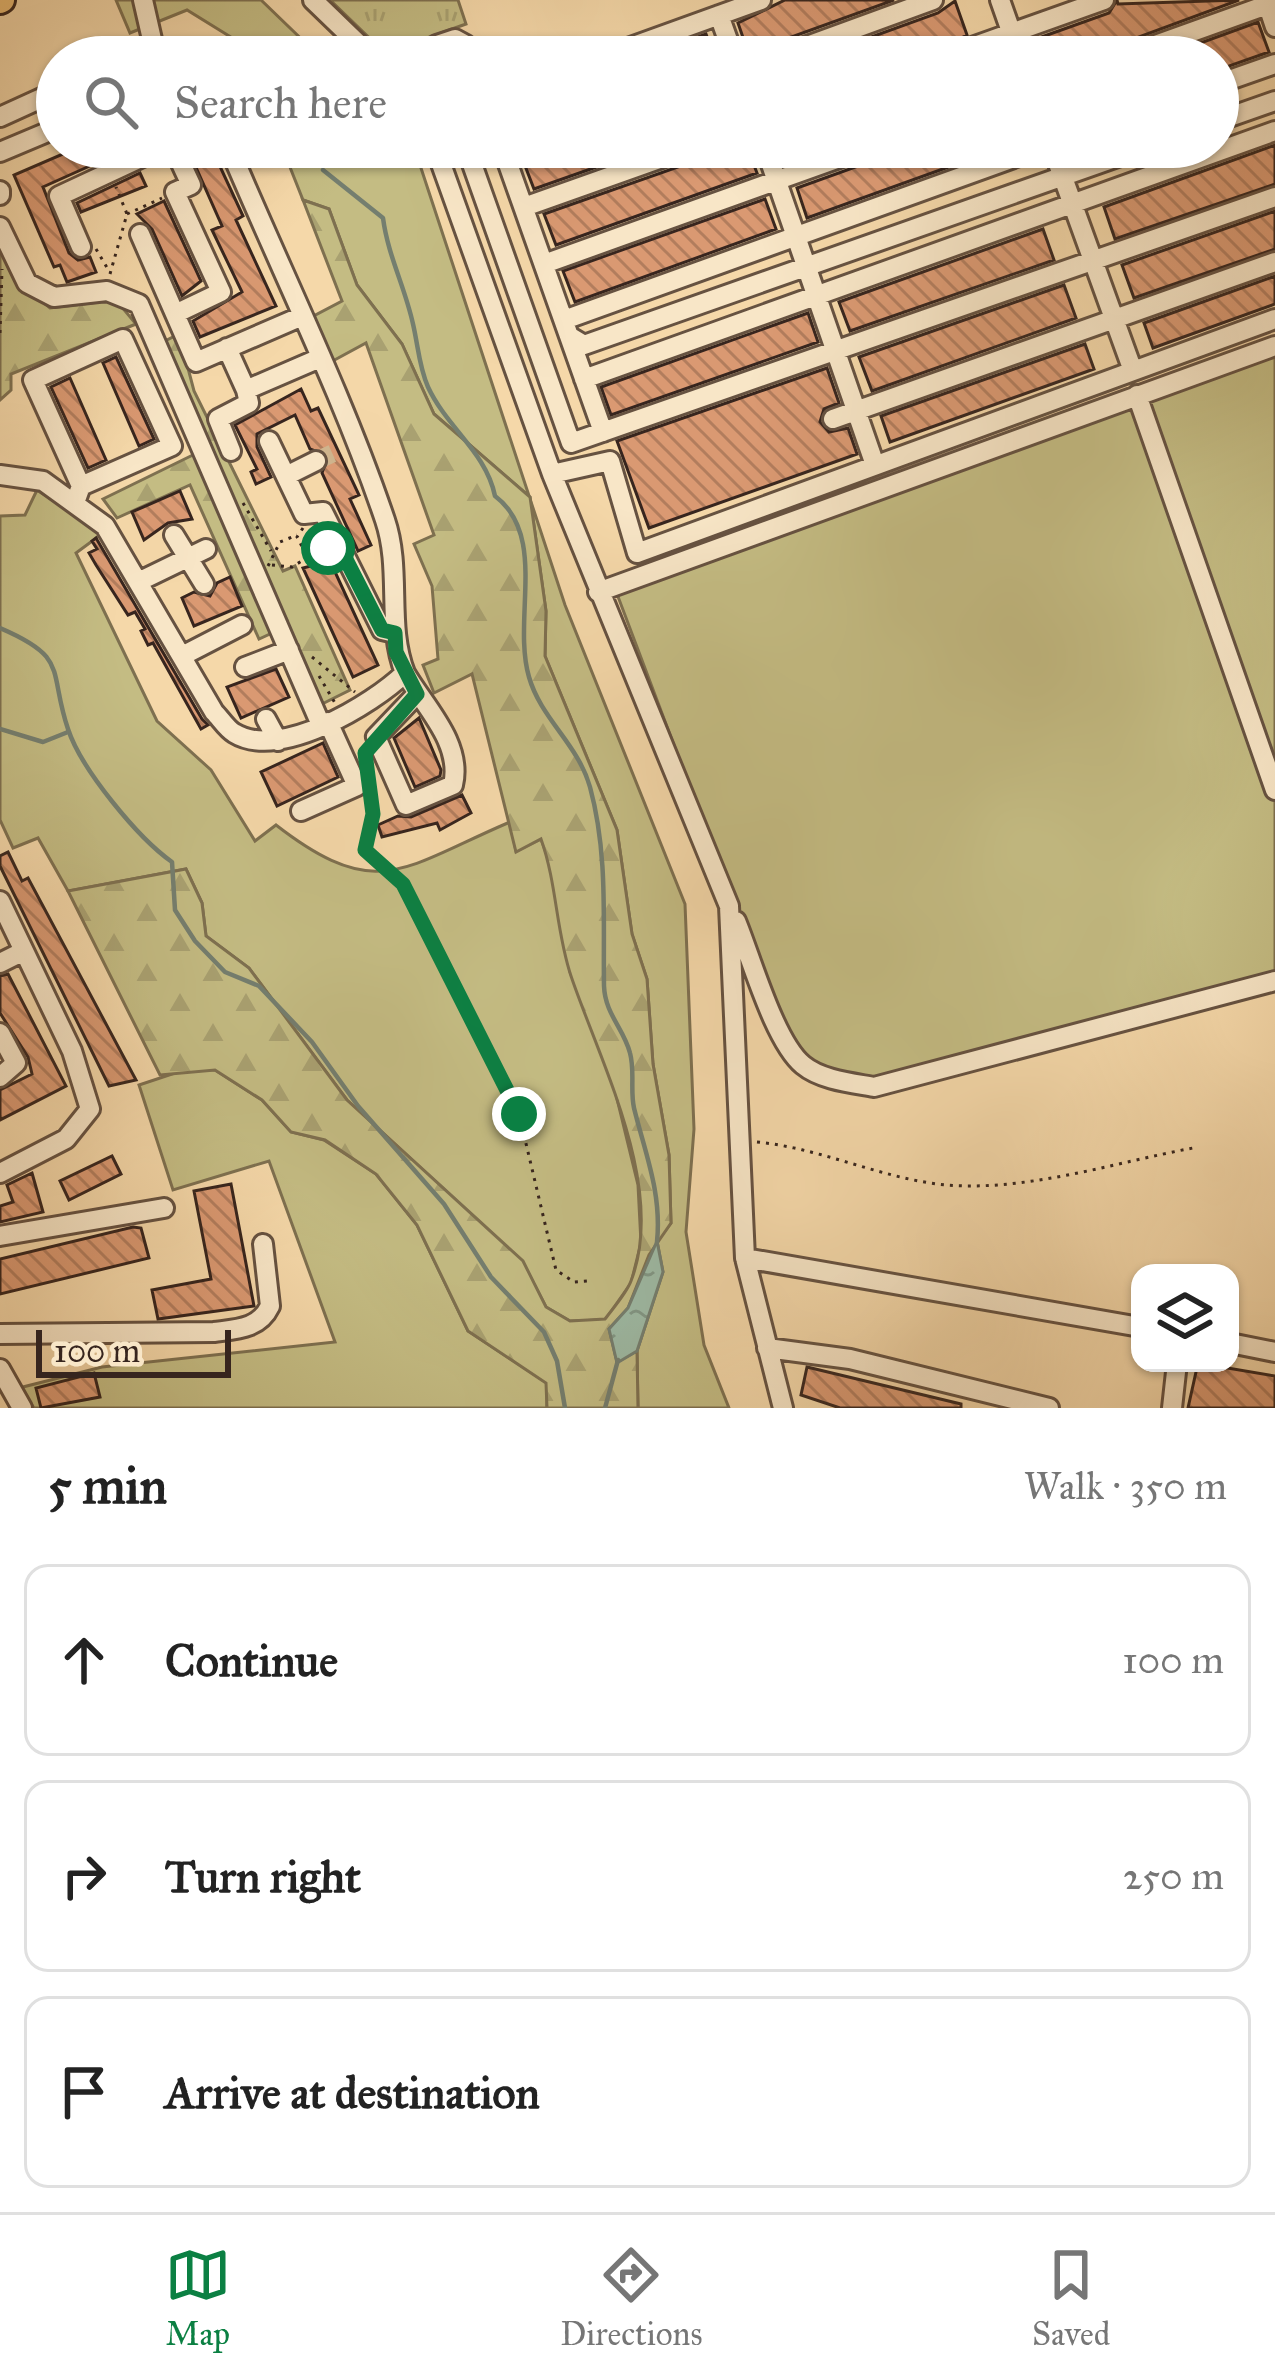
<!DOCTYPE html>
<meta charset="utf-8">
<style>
:root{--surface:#fff;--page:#f6f6f6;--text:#222;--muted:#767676;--line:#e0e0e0;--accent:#0b8043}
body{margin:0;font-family:"IM FELL Great Primer",serif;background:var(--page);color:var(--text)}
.controls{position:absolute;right:36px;bottom:36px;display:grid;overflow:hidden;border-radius:24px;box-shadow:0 3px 9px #0004}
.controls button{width:108px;height:108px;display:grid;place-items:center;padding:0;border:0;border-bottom:3px solid var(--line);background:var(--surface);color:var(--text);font:60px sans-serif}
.scale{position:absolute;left:36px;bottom:30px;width:195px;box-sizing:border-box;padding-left:12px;border:6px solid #37251e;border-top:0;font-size:33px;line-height:42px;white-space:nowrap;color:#37251e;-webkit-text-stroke:9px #f8e6c7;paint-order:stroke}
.stop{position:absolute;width:36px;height:36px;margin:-27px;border:9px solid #0b8043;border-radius:50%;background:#fff}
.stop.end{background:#0b8043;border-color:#fff;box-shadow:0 3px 12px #0008}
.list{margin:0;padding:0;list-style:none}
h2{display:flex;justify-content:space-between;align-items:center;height:156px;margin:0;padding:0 48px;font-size:51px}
h2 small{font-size:39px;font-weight:400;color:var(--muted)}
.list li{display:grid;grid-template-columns:78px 1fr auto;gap:36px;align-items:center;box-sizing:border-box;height:192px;margin:0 24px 24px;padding:0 24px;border:3px solid var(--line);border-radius:24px}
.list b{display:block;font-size:45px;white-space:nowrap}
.list em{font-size:39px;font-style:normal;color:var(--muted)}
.icon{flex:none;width:66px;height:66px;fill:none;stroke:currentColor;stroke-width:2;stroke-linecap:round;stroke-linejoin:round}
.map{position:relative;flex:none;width:1275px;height:1408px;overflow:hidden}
.search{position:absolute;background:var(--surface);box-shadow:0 3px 9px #0004;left:36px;right:36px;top:36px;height:132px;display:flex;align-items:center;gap:30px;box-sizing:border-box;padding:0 42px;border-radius:66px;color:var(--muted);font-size:45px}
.sheet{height:804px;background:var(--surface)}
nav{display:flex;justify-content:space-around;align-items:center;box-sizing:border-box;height:168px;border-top:3px solid var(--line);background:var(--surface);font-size:33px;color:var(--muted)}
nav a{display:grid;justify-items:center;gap:6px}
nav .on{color:var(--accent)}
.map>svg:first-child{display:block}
.green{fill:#c4bc83;stroke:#7e7050;stroke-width:3}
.forest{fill:url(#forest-firs);stroke:#7e7050;stroke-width:3}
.park{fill:url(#park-tufts);stroke:#7e7050;stroke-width:3}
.water{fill:url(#water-ripples);stroke:#747e6f;stroke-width:3}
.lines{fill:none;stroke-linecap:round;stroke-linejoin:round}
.stream{stroke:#747e6f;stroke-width:4.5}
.building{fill:url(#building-back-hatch);stroke:#37251e;stroke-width:3}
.minor-tunnel{stroke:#cfb48d;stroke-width:18;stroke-dasharray:18 9;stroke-linecap:butt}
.minor-casing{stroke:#665241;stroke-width:24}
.major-casing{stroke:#37251e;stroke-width:30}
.path{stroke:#37251e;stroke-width:3;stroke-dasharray:3 6;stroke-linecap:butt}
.minor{stroke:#f8e6c7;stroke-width:18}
.major{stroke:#eabc74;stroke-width:24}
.route{stroke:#0b8043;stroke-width:15}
</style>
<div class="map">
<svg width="1275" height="1408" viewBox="0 0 1275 1408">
<defs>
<pattern id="forest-firs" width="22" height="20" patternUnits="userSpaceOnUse" patternTransform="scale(3)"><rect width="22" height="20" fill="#c4bc83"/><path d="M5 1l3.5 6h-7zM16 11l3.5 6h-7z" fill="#a9a171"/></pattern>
<pattern id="park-tufts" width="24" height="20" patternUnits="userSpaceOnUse" patternTransform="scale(3)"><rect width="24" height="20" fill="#c4bc83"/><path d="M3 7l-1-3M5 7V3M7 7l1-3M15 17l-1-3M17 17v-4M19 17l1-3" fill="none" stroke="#a9a171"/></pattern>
<pattern id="water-ripples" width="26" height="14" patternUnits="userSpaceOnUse" patternTransform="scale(3)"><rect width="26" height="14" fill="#9dbaa5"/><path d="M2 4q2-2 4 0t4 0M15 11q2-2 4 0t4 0" fill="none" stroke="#819786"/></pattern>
<pattern id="building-back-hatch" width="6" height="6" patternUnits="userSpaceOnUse" patternTransform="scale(3)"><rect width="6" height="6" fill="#da9972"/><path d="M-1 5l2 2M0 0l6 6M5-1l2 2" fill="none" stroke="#b27d5d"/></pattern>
</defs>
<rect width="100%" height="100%" fill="#f5d8a9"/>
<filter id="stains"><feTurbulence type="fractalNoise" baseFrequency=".00167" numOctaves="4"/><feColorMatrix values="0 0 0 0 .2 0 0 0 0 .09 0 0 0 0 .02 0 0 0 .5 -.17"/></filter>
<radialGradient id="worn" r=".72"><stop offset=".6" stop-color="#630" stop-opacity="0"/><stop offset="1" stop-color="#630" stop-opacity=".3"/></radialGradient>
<path class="green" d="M116,0H261L320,57H247L242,44L187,10L130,33Z
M282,147H407L419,162L565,605L685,904L694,1129L686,1232L704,1345L729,1408H638L637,1351L663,1272L657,1241L671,1223L669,1155L653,1064L647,979L632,934L617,830L545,656L546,611L530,497L434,414L402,344L357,285L329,209L303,200Z
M1275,346V981L874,1087L802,1065L782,1032L614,586Z
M37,490L103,533L76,553L157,721L211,770L255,841L276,825C378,904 404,867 510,822L516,851L541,839L555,878L570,972L609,1066L638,1185L641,1243L631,1283L605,1320L570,1321L546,1307L522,1261L347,1100L249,968L206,936L202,903L186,869L68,891L38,838L13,848L0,820V516L25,515Z
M187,1069L215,1070L262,1100L291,1132L324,1140L376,1174L417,1225L468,1331L547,1383V1408H34L19,1388L102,1367L335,1342L269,1161L173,1190L139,1085Z"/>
<path class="forest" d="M303,200L329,209L357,285L402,344L434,414L530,497L546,611L545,656L617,830L632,934L647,979L653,1064L669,1155L671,1223L649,1255L628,1308L609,1329L617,1362L637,1351L638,1408H547L546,1383L468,1331L417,1225L376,1174L325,1140L291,1132L262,1100L215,1070L160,1075L68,891L186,869L202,903L206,936L249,968L347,1100L523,1261L546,1307L570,1321L605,1319C614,1307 626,1294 631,1281C667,1188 600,1062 571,976C556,932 557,884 541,839L516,852L472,674L434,693L423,665L438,659L432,586L414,544L434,535L366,343L329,363L308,319L342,301Z
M0,243L25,287L50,308L116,300L136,324L11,374V390L0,400Z
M179,334L194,391L283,571L295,566L350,690L318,706L184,394L165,341Z
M197,453L272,633L259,639L190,485L117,518L103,499Z"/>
<path class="park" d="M330,0H458L466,24L385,53Z"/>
<path class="water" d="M657,1241L663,1272L637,1351L617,1363L609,1329L628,1308Z"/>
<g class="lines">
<path class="stream" d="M323,170L383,218C388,256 405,287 413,324C418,345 419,367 428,387C447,428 486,452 495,496C548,536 512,619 529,677C541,719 578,744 590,787C608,853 603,920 604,986C605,1014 624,1029 630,1053C635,1071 630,1090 634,1108C645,1153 662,1193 657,1242
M0,628C70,658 48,670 68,729C81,769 138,838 172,862L175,910L195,941L225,972L259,986L312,1042L358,1106L444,1204L491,1277L544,1332L557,1361L565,1408
M0,729L43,742L68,732
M605,1408L618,1360"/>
</g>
<path class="building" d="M785,0H894L772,44L764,57L749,55L738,23Z
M1117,0L1118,4L1239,0L1085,57H1043L1036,39L1109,13Z
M955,1L967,35L931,53L816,57L938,13Z
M1258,22L1269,52L1218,70V57H1162Z
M706,34L715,57H643Z
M1275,145V184L1115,239L1104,207Z
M79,147H132L43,187L69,253L78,260L90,257L96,272L67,282L60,265L54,267L14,175Z
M187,147H211L243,216L236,220L276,306L200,337L193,321L242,292L212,230L222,226Z
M543,147H653L534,189L524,163L539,157Z
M718,147H747L757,173L556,245L544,214L698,160Z
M892,147H1004L807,218L797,188L875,160Z
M140,173L146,186L81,212L77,203Z
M765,199L776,229L575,302L563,271Z
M164,201L201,281L182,296L152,229L137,214Z
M1275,211V249L1134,298L1122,265Z
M1043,229L1054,260L850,331L839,302Z
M1275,276V304L1153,348L1144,323Z
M1064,285L1076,318L872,391L859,357Z
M808,313L818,342L611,415L601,387Z
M1085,344L1094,369L890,442L881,416Z
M116,357L154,439L139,446L103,363Z
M827,368L839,403L824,409L820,422L829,432L848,428L857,454L649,528L617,441Z
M70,378L106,460L88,468L51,387Z
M301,389L311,411L318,408L359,495L350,499L371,545L358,551L322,473L328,456L310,449L295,415L257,434V447L271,477L256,484L251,472L257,469L235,425Z
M180,491L192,519L168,523L144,540L132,512Z
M96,538L202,719L208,725L201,729L153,643L148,645L141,631L145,629L135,612L128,615L96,565L89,553L97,549L92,541Z
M330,561L378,665L353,677L303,568Z
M230,577L242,606L194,626L182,598L194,592L210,596L217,583Z
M276,669L289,697L241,718L227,687Z
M419,718L441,770L440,776L415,787L394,738Z
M323,743L338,777L277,806L261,772Z
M462,795L471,813L440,830L437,823L382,837L378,825L398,816L411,817Z
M8,852L22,881L28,878L136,1080L109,1086L0,866V856Z
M8,974L66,1086L0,1120V1090L32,1074L28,1057L0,1013V976Z
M112,1156L121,1174L69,1200L60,1181Z
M32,1173L43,1212L0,1222V1206L13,1202L7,1185Z
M231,1184L254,1306L158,1319L152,1290L211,1279L194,1191Z
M133,1227L141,1228L149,1258L0,1294V1259Z
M1198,1363L1275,1376V1408H1188Z
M807,1367L961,1404V1408H840L801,1395Z
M94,1373L100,1397L41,1408L36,1388Z"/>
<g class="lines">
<path class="minor-tunnel" d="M316,461L338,451"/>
<defs>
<path id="minor" d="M143,0L156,57
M313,0L372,57
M1000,0L1020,57
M1266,0L1275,27
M719,15L734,57
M130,57L153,46
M432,57L437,45L455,39L466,45L471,57
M603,57L761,0
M777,57L933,0
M944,57L1104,0
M1122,57L1275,2
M1218,84L1275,64
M0,117L57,91
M1218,121L1275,101
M435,147L552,474L729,906L745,1258L783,1408
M466,147L571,443L1275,197
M502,147L569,336L584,345L1146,147
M765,147L875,465
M1052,147L1133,371
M0,152L57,128
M505,156L530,147
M0,191V195
M524,207L693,147
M0,227L27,283L54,297L107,291L139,304L321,725
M140,234L175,314L221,292L175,192L191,185L178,157
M81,247L59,196L164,147
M544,264L870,147
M175,314L196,362L300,317
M564,320L1044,147
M569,336L603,432
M227,348L246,390L320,358
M584,379L1275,131
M1137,395L1275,790
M833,419L1275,262
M269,441L304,514L323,512L382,630L395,633
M231,451L218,419L249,403L246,390
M552,474L610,461L637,553L1275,319
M0,475L43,481L105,526L214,712C220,718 227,729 234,733C279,761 372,705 405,673C386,625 402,570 385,520C342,393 281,271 229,147
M286,476L316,461
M76,500L81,486L172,446L123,339L33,380L81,486
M174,535L204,584
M140,581L206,549
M598,592L1275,346
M182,656L242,625
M245,667L289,650
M405,673C424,706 463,743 453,785L406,805L376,737L417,694
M266,719L278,741
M301,811L357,786L328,722
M0,901L72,1051L90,1109L66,1139L0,1173
M736,921C751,957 774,1041 803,1065C821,1080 852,1083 874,1087L1275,981
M0,963L24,951
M0,1033L16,1063L0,1077
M0,1236L164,1208
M745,1258L1140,1327
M0,1334L214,1332C237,1329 259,1329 270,1306L263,1244
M1230,1343L1275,1352
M767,1348L850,1359L1049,1408
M0,1369L22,1408
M1172,1408L1177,1363"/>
<path id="major" d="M0,1L2,0"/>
</defs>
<use href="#minor" class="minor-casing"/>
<use href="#major" class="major-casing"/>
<path class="path" d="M127,214L162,198
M96,249L109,271
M110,274L127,214L116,187
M0,333L2,269
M243,503L271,551
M303,528L297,537L306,554
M272,565L292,567L321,549
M268,566L280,542L297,535
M312,657L355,692
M319,676L335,703
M366,752L368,771
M371,793L365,850L403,883L519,1114L556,1270L574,1282L587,1281
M757,1142C819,1148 876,1176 937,1184C1020,1194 1112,1163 1193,1148"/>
<use href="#minor" class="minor"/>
<use href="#major" class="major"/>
</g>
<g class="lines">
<path class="route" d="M328,548L338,544L382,630L395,633L396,652L417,694L365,753L373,814L365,850L403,884L519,1114"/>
</g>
<rect width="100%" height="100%" filter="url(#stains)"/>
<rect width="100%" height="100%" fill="url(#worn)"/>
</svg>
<div class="controls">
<button><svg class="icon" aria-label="layers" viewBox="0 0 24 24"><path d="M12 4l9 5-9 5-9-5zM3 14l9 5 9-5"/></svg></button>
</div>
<div class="scale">100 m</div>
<div class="stop" style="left:328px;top:548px"></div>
<div class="stop end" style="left:519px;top:1114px"></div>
<div class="search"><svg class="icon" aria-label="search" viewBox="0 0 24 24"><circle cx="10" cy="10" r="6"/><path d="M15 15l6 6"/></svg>Search here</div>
</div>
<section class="sheet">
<h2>5 min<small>Walk · 350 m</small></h2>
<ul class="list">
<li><svg class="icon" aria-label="ahead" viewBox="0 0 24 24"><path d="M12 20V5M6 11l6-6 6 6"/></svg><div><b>Continue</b></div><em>100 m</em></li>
<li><svg class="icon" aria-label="right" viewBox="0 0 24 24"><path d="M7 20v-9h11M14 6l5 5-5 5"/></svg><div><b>Turn right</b></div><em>250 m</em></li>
<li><svg class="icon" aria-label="arrive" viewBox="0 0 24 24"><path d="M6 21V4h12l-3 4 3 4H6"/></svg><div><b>Arrive at destination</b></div></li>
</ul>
</section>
<nav>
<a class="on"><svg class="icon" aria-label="map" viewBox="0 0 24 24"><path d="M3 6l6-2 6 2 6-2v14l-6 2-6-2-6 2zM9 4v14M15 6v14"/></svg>Map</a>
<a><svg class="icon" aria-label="directions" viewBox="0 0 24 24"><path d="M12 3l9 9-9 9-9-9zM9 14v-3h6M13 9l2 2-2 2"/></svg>Directions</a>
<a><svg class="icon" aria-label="saved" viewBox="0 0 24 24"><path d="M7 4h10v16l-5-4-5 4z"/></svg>Saved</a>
</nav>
